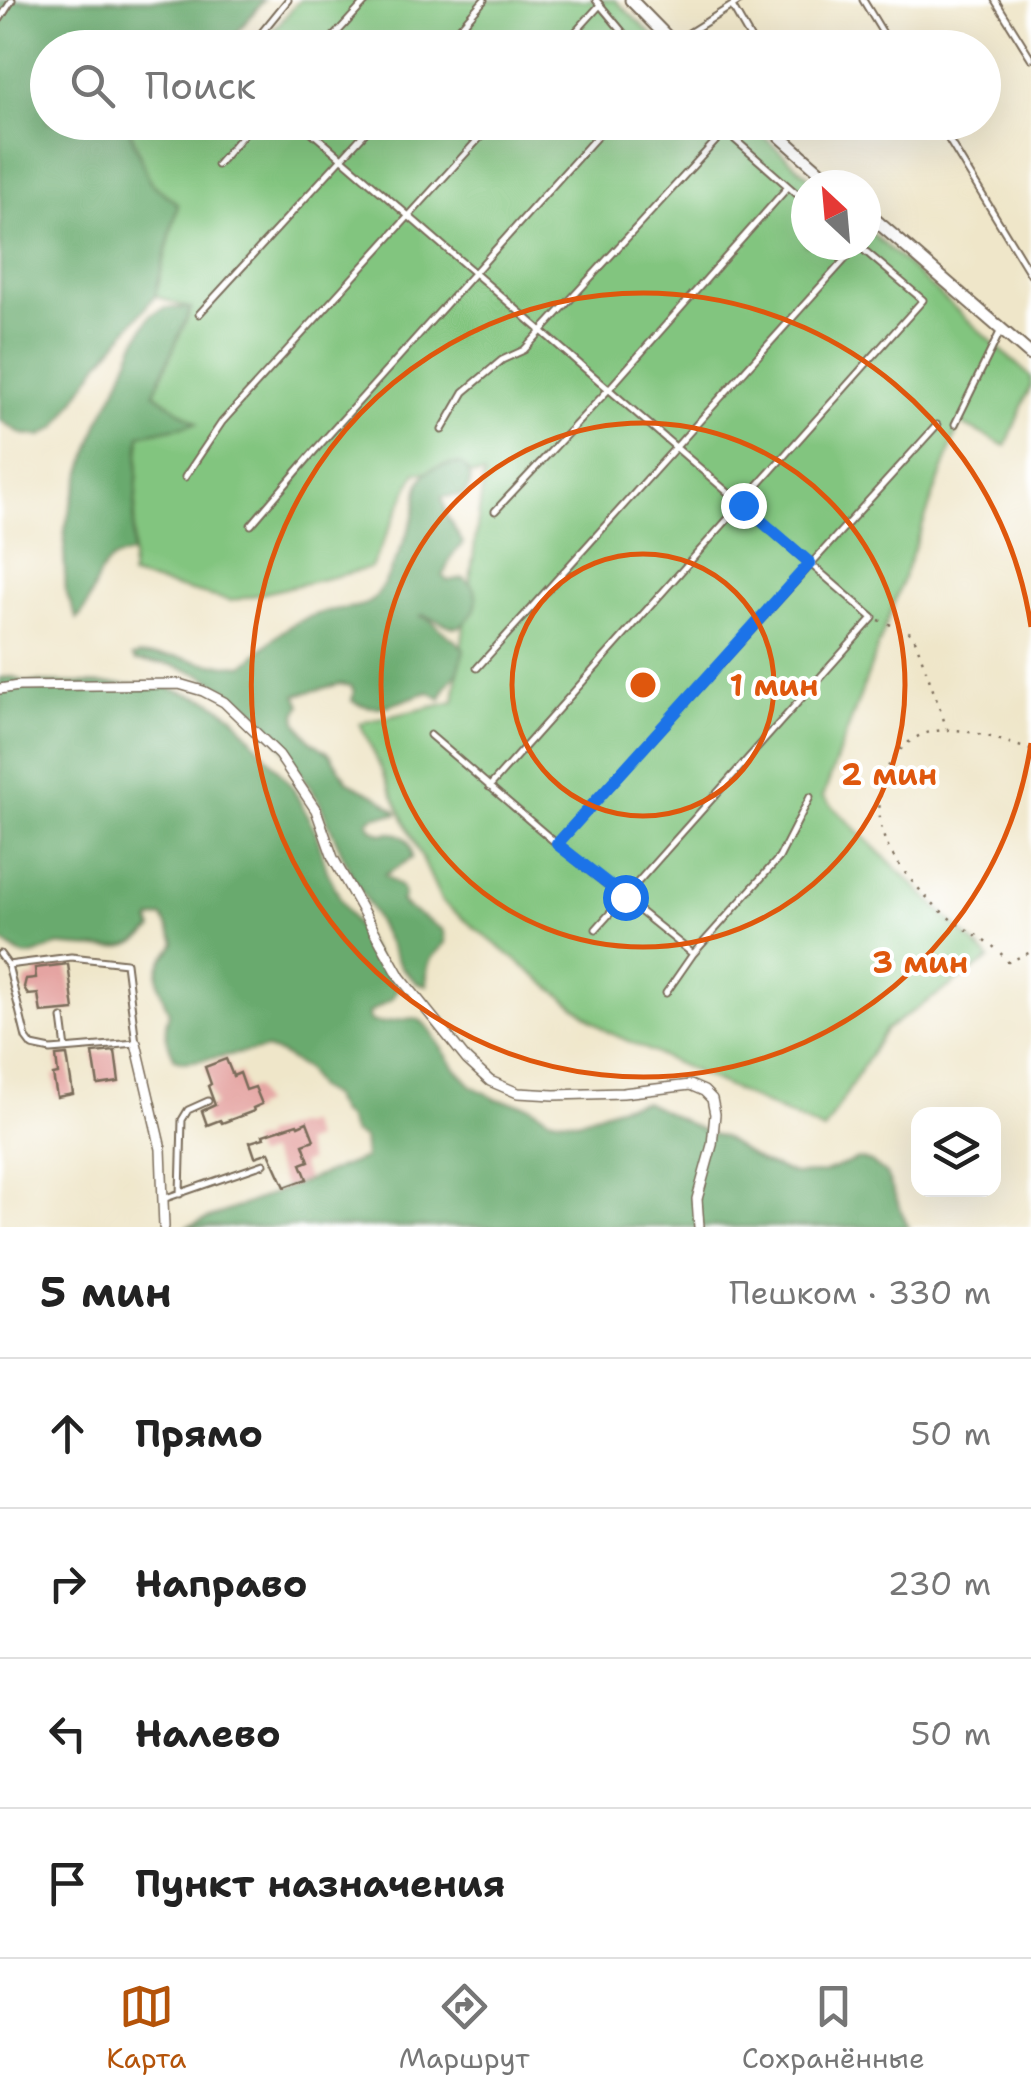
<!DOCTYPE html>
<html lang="ru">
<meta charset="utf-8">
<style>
:root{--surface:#fff;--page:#f2f2f2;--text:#222;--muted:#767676;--line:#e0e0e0;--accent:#b45309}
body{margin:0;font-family:"Shantell Sans",sans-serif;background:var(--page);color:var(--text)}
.controls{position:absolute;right:30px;bottom:30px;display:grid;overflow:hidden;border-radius:20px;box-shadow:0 10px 40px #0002}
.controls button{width:90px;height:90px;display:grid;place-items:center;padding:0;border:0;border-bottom:2px solid var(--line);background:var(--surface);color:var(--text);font:50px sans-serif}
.compass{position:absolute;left:791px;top:170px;width:90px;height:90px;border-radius:50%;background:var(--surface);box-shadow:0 10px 40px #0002;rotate:334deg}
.stop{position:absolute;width:30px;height:30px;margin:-22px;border:8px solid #1a73e8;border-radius:50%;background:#fff}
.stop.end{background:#1a73e8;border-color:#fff;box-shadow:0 2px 10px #0008}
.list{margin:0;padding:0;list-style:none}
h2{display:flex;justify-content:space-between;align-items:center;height:130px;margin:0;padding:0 40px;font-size:42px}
h2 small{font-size:32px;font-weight:400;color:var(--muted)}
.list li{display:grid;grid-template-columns:65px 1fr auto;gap:30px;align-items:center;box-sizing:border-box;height:150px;padding:0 40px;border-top:2px solid var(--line)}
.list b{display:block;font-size:38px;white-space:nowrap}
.list em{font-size:32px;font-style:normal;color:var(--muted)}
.icon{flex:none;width:55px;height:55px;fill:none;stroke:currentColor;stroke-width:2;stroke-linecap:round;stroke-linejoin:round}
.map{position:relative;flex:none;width:1031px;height:1227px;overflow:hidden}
.search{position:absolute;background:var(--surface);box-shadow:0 10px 40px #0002;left:30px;right:30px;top:30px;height:110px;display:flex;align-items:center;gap:25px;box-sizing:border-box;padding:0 35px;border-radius:55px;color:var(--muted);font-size:38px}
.sheet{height:730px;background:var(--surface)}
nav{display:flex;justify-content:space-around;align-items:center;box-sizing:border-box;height:140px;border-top:2px solid var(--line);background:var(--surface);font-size:28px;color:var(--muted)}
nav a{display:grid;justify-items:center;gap:5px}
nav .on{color:var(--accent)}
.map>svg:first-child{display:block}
.green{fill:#82c57f;stroke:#5e784e;stroke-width:2.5}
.forest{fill:#69aa6e;stroke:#526a46;stroke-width:2.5}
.building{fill:#e5a4a2}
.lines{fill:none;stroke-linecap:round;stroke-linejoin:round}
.service-casing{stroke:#7a6c5a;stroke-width:9}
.minor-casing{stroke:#7a6c5a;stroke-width:12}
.tertiary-casing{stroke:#7a6c5a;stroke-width:15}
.path{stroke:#7a6c5a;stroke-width:2.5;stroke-dasharray:2.5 8;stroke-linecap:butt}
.service{stroke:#fff;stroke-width:5}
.minor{stroke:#fff;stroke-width:9}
.tertiary{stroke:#fff;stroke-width:11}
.route{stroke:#1a73e8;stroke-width:12}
.ring{fill:none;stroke:#df570d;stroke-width:5}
.centre{fill:#df570d;stroke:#fff;stroke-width:5}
.ring-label{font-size:30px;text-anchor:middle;font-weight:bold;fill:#df570d;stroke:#fff;stroke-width:8;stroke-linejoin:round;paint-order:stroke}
</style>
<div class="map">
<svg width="1031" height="1227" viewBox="0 0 1031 1227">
<rect width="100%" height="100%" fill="#fff"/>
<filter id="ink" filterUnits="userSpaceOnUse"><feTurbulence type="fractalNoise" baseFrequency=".01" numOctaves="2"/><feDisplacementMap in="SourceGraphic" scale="20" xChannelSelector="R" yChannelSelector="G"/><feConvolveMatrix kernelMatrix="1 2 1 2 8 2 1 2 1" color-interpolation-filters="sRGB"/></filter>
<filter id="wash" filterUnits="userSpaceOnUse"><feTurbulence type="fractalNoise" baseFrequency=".0048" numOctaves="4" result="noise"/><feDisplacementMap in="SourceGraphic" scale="40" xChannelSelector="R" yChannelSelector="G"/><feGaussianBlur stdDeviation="2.25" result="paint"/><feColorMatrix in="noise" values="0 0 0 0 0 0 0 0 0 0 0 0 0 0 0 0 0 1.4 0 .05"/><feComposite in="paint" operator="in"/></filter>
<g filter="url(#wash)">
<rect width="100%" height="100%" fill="#efe6c9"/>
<path class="green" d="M300,0H615L665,47L258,48Z
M127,123H748L818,185H806V245H866V228L1031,377V385L1006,446L960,423L823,797L990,959L885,1030L824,1131L606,1031L442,902L360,723L454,702L484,475L416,472L371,568L231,601L131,576L140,434L195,422L154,393L191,309L155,296L178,205L150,182Z"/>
<path class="forest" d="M0,0H264L225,47L48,48V122L127,123L150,182L178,204L155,296L99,364L57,427L41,436L22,434L0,420Z
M165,308H191L154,393L197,423L140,435L132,553C127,556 121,555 116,558C93,568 94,605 77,619L66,593L64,551L65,530L71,504L99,422L117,387L137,339L151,315Z
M460,464C473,471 473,485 464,495L442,497L447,516L463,543L451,557L443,576L447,581L464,578C479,589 481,606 468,619C464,624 461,628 454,627C449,626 430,617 423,615L421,616C435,621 435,625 446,634C454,640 459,642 464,650L458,672L445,688L441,699L429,692C400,699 383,716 352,701L354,692L351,686L340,684L296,695L301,705L296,714L297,722L310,740L330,754L348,782L377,796L397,812V814L375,816L368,821L372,829L381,834C400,830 412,838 412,858L385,875L401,887L404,896L401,901L405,906L443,930C450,949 439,945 431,959C426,967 427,976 427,985L417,983L400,966L365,897L355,883L318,799L262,716L230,692L200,674L168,664L136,661L133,657L139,655L178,657L210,664L243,666C264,650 278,629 304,619C313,615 323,612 333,610C348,607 366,609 376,596C388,581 406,538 413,519C419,502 413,482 430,470C439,464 450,465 460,464Z
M13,677L24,682L159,685L209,700L233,716L292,787L316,832L327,871L341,900L367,943L398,989L393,998L369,1013L370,1021L380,1023L414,1018L420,1020L428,1027L454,1067L472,1086L496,1099L530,1106L549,1118L577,1121L624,1105L645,1102L708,1133L722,1137L761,1162L794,1174L822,1173L858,1159L871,1162L886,1174L908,1227H186L365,1158L363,1138L353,1133L347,1119L339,1112L331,1096L317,1088L306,1070L281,1054L266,1049L194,1061L183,1062L175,1059C167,1042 162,1031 169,1013C163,997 153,979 161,963C165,954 172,952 175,942L163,917L152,919L150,922L153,929C129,952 111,949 80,947C73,947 63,945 56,946C46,948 38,956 27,956C16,955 9,945 0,940V678Z"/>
<g id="blocks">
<path class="building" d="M68,964L74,1010L41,1013L38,994L28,995L24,987L26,979L36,978L35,968Z
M115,1051L119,1082L98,1085L93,1053Z
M67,1055L73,1094L57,1097L53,1075L58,1074L56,1056Z
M226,1059L233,1076L240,1073L246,1090L255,1087L262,1104L253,1108L254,1111L222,1123L220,1120L207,1125L202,1111L215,1105L208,1086L211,1084L205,1067Z
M307,1122L314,1140L303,1144L309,1161L301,1164L307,1179L285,1187L269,1152L255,1157L250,1142L264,1138L263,1135L297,1124L298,1126Z"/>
</g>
</g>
<g filter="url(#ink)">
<use href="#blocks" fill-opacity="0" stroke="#7a6c5a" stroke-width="2.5"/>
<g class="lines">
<defs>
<path id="service" d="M596,0L636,48
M863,0L892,48
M995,0L1031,58
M732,6L756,48
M0,19L12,0
M676,41L741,0
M249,48L288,0
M323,48L367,0
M442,48L484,0
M561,48L600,5
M300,122L873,618L596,929
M715,122L806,202
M938,122L1031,275
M217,165L254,122
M199,314L375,122
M955,424L1000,332
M442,430L464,392L502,360L524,350L725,131
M185,477L222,422L494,122
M495,511L609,389L788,187
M251,525L316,449L610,122
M477,668L858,245L923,300L489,787
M430,735L557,844L693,954
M557,844L937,425
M0,954L8,965L26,1038L32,1046L51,1050L136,1043L126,963L71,957L8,965
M666,993L693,954L779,858L810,797
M62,1018L66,1049
M180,1194L182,1120L188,1110L208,1101
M163,1199L264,1164"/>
<path id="minor" d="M0,689L18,686L179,684L203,691L224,702L279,755L316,810L333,858L400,977L467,1060L490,1081L518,1093L554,1095L623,1093L690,1085L704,1091L712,1099L715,1114L712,1145L697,1199L699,1227
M136,1043L161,1149L164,1227"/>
<path id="tertiary" d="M631,0L678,48
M764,122L835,185
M866,212L1031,355"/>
</defs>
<use href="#service" class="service-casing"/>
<use href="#minor" class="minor-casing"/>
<use href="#tertiary" class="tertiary-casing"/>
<path class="path" d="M879,620L913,634L947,729
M1031,750C986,736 930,710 895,756C877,779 875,819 887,845C900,871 930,903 953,921C972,934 995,943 1008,962L1031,952"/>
<use href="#service" class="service"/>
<use href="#minor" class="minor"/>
<use href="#tertiary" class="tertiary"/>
</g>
</g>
<g class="lines" filter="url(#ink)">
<path class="route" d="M625,897L557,844L810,563L743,505"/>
</g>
<g class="ring">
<circle cx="643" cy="685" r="131"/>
<circle cx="643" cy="685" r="262"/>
<path d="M1031 743A392 392 0 1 1 1031 627"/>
</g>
<circle cx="643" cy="685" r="15" class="centre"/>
<g class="ring-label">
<text x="774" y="696">1 мин</text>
<text x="889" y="785">2 мин</text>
<text x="920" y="973">3 мин</text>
</g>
</svg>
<div class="controls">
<button><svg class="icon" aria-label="layers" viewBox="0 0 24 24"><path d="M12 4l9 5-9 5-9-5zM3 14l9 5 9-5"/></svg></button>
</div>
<svg class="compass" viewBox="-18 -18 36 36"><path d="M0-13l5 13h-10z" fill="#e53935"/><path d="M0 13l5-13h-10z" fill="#767676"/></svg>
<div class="stop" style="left:625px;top:897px"></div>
<div class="stop end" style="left:743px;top:505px"></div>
<div class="search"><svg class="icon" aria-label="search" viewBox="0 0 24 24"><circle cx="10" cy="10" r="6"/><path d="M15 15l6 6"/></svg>Поиск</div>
</div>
<section class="sheet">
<h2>5 мин<small>Пешком · 330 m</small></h2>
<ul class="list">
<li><svg class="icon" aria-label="ahead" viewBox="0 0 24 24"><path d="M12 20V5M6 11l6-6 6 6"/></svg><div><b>Прямо</b></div><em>50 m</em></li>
<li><svg class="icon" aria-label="right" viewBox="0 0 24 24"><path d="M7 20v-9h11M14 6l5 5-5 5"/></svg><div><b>Направо</b></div><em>230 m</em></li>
<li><svg class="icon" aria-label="left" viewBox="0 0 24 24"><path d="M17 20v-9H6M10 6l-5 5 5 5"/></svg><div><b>Налево</b></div><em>50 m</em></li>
<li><svg class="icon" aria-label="arrive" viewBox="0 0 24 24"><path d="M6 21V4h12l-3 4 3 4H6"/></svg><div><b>Пункт назначения</b></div></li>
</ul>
</section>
<nav>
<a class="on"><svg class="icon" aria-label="map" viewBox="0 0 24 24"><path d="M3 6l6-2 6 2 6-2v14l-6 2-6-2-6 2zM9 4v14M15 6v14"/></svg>Карта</a>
<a><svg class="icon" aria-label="directions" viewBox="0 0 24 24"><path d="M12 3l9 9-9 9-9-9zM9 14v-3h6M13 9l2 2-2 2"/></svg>Маршрут</a>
<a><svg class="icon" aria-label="saved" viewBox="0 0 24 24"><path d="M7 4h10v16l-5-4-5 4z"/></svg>Сохранённые</a>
</nav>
